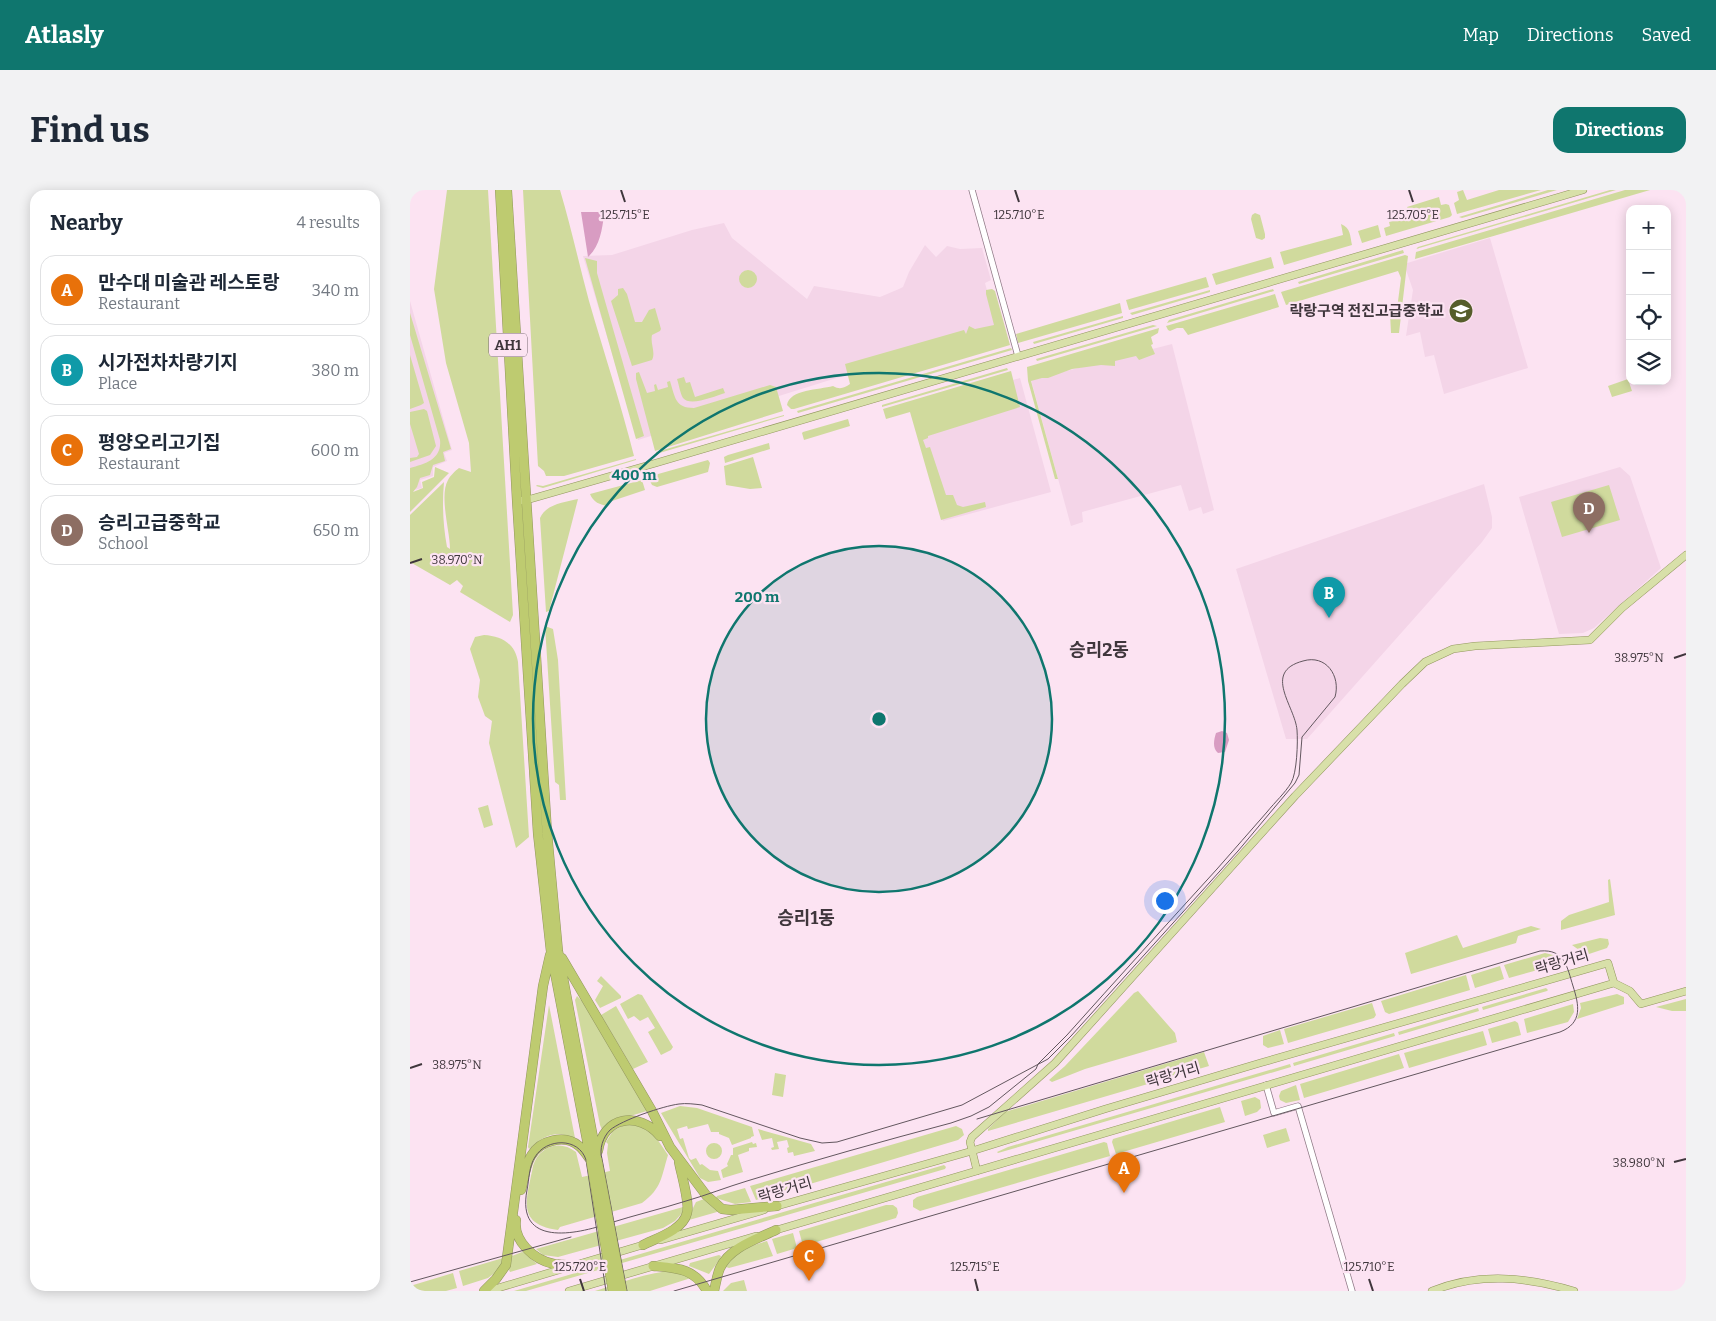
<!DOCTYPE html>
<meta charset="utf-8">
<style>
:root{--surface:#fff;--page:#f2f2f3;--text:#1f2937;--muted:#747a83;--line:#e0e1e3;--accent:#0f766e}
body{margin:0;font-family:Bitter,"Noto Sans KR",serif;background:var(--page);color:var(--text)}
.controls{position:absolute;right:15px;top:15px;display:grid;overflow:hidden;border-radius:10px;box-shadow:0 2px 12px #0003}
.controls button{width:45px;height:45px;display:grid;place-items:center;padding:0;border:0;border-bottom:1px solid var(--line);background:var(--surface);color:var(--text);font:25px sans-serif}
.you{position:absolute;left:754px;top:710px;width:18px;height:18px;margin:-12px;border:4px solid #fff;border-radius:50%;background:#1a73e8;box-shadow:0 0 0 8px #1a73e833}
.badge{display:grid;place-items:center;width:32px;height:32px;border-radius:50%;background:var(--accent);color:#fff;font-size:16px;font-weight:700}
.pin{position:absolute;translate:-50% -41px;filter:drop-shadow(0 1px 2px #0008)}
.pin::after{content:'';position:absolute;top:26px;width:18px;height:15px;background:inherit;clip-path:polygon(0 0,100% 0,50% 100%)}
.list{margin:0;padding:0;list-style:none}
h2{display:flex;justify-content:space-between;align-items:center;height:65px;margin:0;padding:0 20px;font-size:21px}
h2 small{font-size:16px;font-weight:400;color:var(--muted)}
.list li{display:grid;grid-template-columns:32px 1fr auto;gap:15px;align-items:center;box-sizing:border-box;height:70px;margin:0 10px 10px;padding:0 10px;border:1px solid var(--line);border-radius:15px}
.list b{display:block;font-size:19px;white-space:nowrap}
.list p{margin:0;font-size:16px;white-space:nowrap;color:var(--muted)}
.list em{font-size:16px;font-style:normal;color:var(--muted)}
.icon{flex:none;width:28px;height:28px;fill:none;stroke:currentColor;stroke-width:2;stroke-linecap:round;stroke-linejoin:round}
.map{position:relative;flex:none;width:1276px;height:1101px;overflow:hidden;border-radius:15px}
header{display:flex;align-items:center;gap:30px;box-sizing:border-box;height:70px;padding:0 25px;background:var(--accent);color:#fff}
header strong{font-size:24px}
nav{display:flex;gap:28px;margin-inline-start:auto;font-size:18px}
.intro{display:flex;align-items:center;justify-content:space-between;box-sizing:border-box;height:120px;padding:0 30px}
h1{margin:0;font-size:35px}
.button{padding:12px 22px;border-radius:15px;background:var(--accent);color:#fff;font-size:18px;font-weight:700}
main{display:flex;gap:30px;padding:0 30px}
aside{flex:1;background:var(--surface);border-radius:15px;box-shadow:0 2px 12px #0003}
.map>svg:first-child{display:block}
.built{fill:#f4d5e8}
.green{fill:#d0da9d}
.water{fill:#d89cc2}
.lines{fill:none;stroke-linecap:round;stroke-linejoin:round}
.minor-casing{stroke:#907a87;stroke-width:7}
.major-casing{stroke:#92975e;stroke-width:8}
.highway-casing{stroke:#92975e;stroke-width:10}
.minor{stroke:#fff;stroke-width:5.5}
.major{stroke:#d8e0a9;stroke-width:7}
.highway{stroke:#becb70;stroke-width:9}
.tram{stroke:#63575f;stroke-width:1}
.highway-bridge-casing{stroke:#92975e;stroke-width:10;stroke-linecap:butt}
.highway-bridge{stroke:#becb70;stroke-width:9}
.ticks{fill:none;stroke:#3f363c;stroke-width:2}
.ring{fill:none;stroke:#0f766e;stroke-width:2.5}
.labels{text-anchor:middle;stroke-width:4.5;stroke-linejoin:round;paint-order:stroke}
.shield{fill:#fce3f2;stroke:#786a73;stroke-width:1}
.shield-label{font-size:14px;font-weight:bold;fill:#3f363c}
.poi-label{font-size:15px;font-weight:bold;fill:#3f363c;stroke:#fce3f2;text-anchor:end}
.street-label{font-size:15px;fill:#3f363c;stroke:#fce3f2}
.quarter-label{font-size:18px;font-weight:bold;fill:#3f363c;stroke:#fce3f2}
.ticks-label{font-size:12px;text-anchor:middle;fill:#3f363c;stroke:#fce3f2;stroke-width:4.5;stroke-linejoin:round;paint-order:stroke}
.centre{fill:#0f766e;stroke:#fce3f2;stroke-width:2.5}
.ring-label{font-size:15px;text-anchor:middle;font-weight:bold;fill:#0f766e;stroke:#fce3f2;stroke-width:4.5;stroke-linejoin:round;paint-order:stroke}
</style>
<header>
<strong>Atlasly</strong>
<nav><a>Map</a><a>Directions</a><a>Saved</a></nav>
</header>
<div class="intro"><h1>Find us</h1><a class="button">Directions</a></div>
<main>
<aside>
<h2>Nearby<small>4 results</small></h2>
<ul class="list">
<li><span class="badge" style="background:#e8710a">A</span><div><b>만수대 미술관 레스토랑</b><p>Restaurant</p></div><em>340 m</em></li>
<li><span class="badge" style="background:#0f9aa8">B</span><div><b>시가전차차량기지</b><p>Place</p></div><em>380 m</em></li>
<li><span class="badge" style="background:#e8710a">C</span><div><b>평양오리고기집</b><p>Restaurant</p></div><em>600 m</em></li>
<li><span class="badge" style="background:#8d6e63">D</span><div><b>승리고급중학교</b><p>School</p></div><em>650 m</em></li>
</ul>
</aside>
<div class="map">
<svg width="1276" height="1101" viewBox="0 0 1276 1101">
<rect width="100%" height="100%" fill="#fce3f2"/>
<path class="built" d="M314,33L322,48L397,109L404,96L470,107L489,99L493,97L499,82L515,55L526,67L537,56L550,59L572,58L581,90L575,93L587,138L228,250L173,66L202,65L282,40Z
M1080,48L1118,178L1034,204L1024,165L1015,167L1010,142L996,146L1003,100L994,74Z
M0,111L42,260L34,263L37,271L23,277V286L10,290L12,298L0,301Z
M762,154L804,320L793,324L791,317L779,321L771,295L672,322L673,332L661,336L621,190Z
M610,188L641,302L533,331L502,220Z
M1210,277L1220,286L1251,378L1184,438L1173,443L1149,444L1109,307Z
M1074,294L1082,327V338L1072,352L897,549H876L826,379Z"/>
<path class="green" d="M37,0H78L103,425L100,432L50,402L53,396L47,390L40,395L0,372V325L34,292C32,314 33,335 37,357L40,359C40,341 29,306 38,290C40,286 45,281 49,278L61,282L59,253L36,173L24,99Z
M113,0H150C161,37 169,74 179,111C194,163 211,214 224,266L154,286H136L134,281L128,276Z
M1053,0L1057,10L1089,0H1131L1047,24L1044,13L1049,10L1047,2Z
M1138,0H1147L1052,28L1049,27Z
M1200,0H1206L1006,59L1008,57Z
M1215,0H1240L1005,69L1006,62Z
M1029,7L1031,15L1036,14L1039,15L1042,25L1040,27L976,46L974,38L980,36L979,32L1000,26L997,17Z
M845,23L850,25L855,44V48L852,50L846,48L841,29L842,25Z
M931,34C941,38 940,46 942,55L874,75L870,62L933,45Z
M968,35L971,47L952,53L948,41Z
M993,60L994,63L889,94L888,92Z
M995,65L998,66L989,143H981L980,123L987,119L991,88L988,81L876,115L871,102Z
M861,67L864,78L806,95L802,84Z
M175,68L187,71V83L195,111L234,246L226,249Z
M329 89a9 9 0 1 1 18 0a9 9 0 1 1-18 0Z
M796,87L799,97L719,120L716,110Z
M213,98L217,104L225,132H232L239,120L245,118L251,139L250,141L242,145C240,154 246,162 242,170L222,176L201,111L208,105V99Z
M582,99L585,101L600,155L384,219H381L377,215C380,199 409,200 423,196C430,200 434,198 440,194L435,174L554,140L556,144L559,136L565,139L584,135L576,104V100Z
M863,99L864,101L757,133L759,130Z
M800,100V102L722,125L720,123Z
M865,104L869,117L781,144L778,145L773,138H767L760,141L758,140L756,136Z
M710,113L712,123L608,153L606,144Z
M0,123L41,259L33,262L35,271L23,275L20,285L10,288L7,297L3,302L13,298L12,292L24,287L25,277L39,283L0,322V278C16,274 32,269 30,250L0,145Z
M713,126V128L624,154L623,152Z
M743,135L747,136L627,171L626,169Z
M749,138L748,143L741,147L743,154L741,155L745,164L729,170L726,166L705,171V176L691,175L662,179L638,188H632L621,191L648,289H645L618,191L617,177Z
M601,158L602,160L388,223L387,221Z
M0,165L14,213L11,215L0,219Z
M597,178L598,180L472,217V215Z
M601,181L610,217L518,246V248L513,250L516,258L520,257L536,305H543L547,315L553,317L575,312L576,317L531,330L500,222L476,229L473,219Z
M229,182L237,203L245,201L244,195L246,194L248,200L258,197L257,192L260,191C265,207 265,218 284,218L360,195L366,197L373,221L245,261L226,189V183Z
M274,187L276,193L280,192L285,207L313,198L315,203C305,206 280,217 273,208C270,203 269,195 267,189Z
M1218,189L1222,201L1202,207L1198,196Z
M14,219L17,221L26,256L20,265L0,272V268L7,267L9,264L0,234V222Z
M374,225V226L246,264V262Z
M438,229L440,236L394,250L392,243L393,242Z
M359,253L360,259L315,273L314,267L318,265Z
M343,267L352,298L340,299L316,295L314,276Z
M226,269V270L133,298L126,296L127,295L133,296Z
M298,270L300,273L298,282L247,297L242,295L239,289L241,286Z
M232,290L235,300L199,312L198,316C190,315 183,312 180,304Z
M1199,295L1210,330L1152,347L1141,312Z
M168,309L139,421L136,422L130,328C136,314 155,312 168,309Z
M135,436L143,439L148,470L156,610H150L149,595L145,592Z
M74,445C91,446 105,453 108,472L119,647L106,658L79,553L82,531L75,526L68,507L70,490L60,459L65,447Z
M78,615L83,635L74,638L68,618Z
M1200,689L1205,725L1151,740V731L1159,725L1199,712L1198,690Z
M1121,736L1131,739L1108,746L1106,753L1001,784L995,763L1047,745L1053,758Z
M1190,748L1198,749L1199,754L1197,758L1176,765L1162,755Z
M1135,763L1143,765L1153,773L1099,788L1094,775Z
M1090,776L1094,789L1065,798L1061,785Z
M1056,785L1060,800L979,824L975,822L971,811Z
M191,786L211,806V808L190,818L185,810L193,796L187,791Z
M1136,798L1138,800L1137,801L1073,820L1072,817Z
M728,801L765,843L767,852L675,879L642,892L639,890L655,876L724,803Z
M228,804L232,805L263,857L261,860L251,865L238,842L245,838L238,827L230,831L224,826L218,829L210,814Z
M1207,804L1214,807V814L1167,829L1171,818L1170,813Z
M167,806L172,811L237,921L217,927L193,942L190,935L165,810Z
M1276,809V821H1262L1246,817Z
M962,813L966,825L964,828L878,853L874,839Z
M1163,814L1164,822L1158,832L1117,843L1114,829Z
M139,815L165,948C144,940 135,945 119,959L118,957Z
M206,816L238,872L223,879L191,825Z
M1068,818L1069,821L989,845L988,842Z
M1105,831L1108,833L1111,845L1082,853L1078,839Z
M870,840L874,854L858,858L853,855V846Z
M1073,841L1077,855L999,878L994,863Z
M984,843L985,846L884,876L883,873Z
M794,862L799,876L578,941V939L595,922Z
M989,864L994,878L894,908L890,894Z
M880,874L881,877L588,963L587,962L598,957Z
M365,883L376,885L373,907L362,905Z
M886,895L890,910L876,913L870,910L869,906L871,901Z
M845,907L850,910L851,918L847,922L835,926L831,911Z
M270,916L287,918L342,937L344,946L341,947V948L322,955L319,948L309,944V942H301L298,934L278,939L277,936L267,939L270,949L273,948L279,968L281,970L286,968L290,975L292,974L300,980L308,981L311,990L298,992L290,988L251,923Z
M810,917L815,932L706,964L702,952L703,949Z
M216,934H228L243,943L258,965C251,988 252,998 232,1013L150,1037L148,1040C105,1034 117,1009 123,976C129,956 150,949 166,962L172,987L200,981L197,963L198,954L196,952L203,941Z
M546,936L552,939L554,945L548,950L346,1010L340,996Z
M876,938L880,951L857,958L853,945Z
M348,939L401,954L405,961L384,966L383,962L378,963L377,958L379,957L377,950L367,952L369,959L362,960L361,958L364,957L362,948L352,950Z
M342,952L343,954L346,953L347,957L339,958V961L328,965L333,982L313,988L311,980L318,976L317,974L321,965H323V958Z
M694,952L697,953L700,966L510,1021L503,1017V1010L507,1007Z
M296 961a8 8 0 1 1 16 0a8 8 0 1 1-16 0Z
M534,975L536,977L535,979L116,1101H104Z
M335,998L341,1012L325,1014L306,1008L307,1006Z
M294,1009L308,1021L307,1022L279,1030L278,1028L286,1012Z
M476,1015H483L487,1018L488,1023L486,1028L393,1056L389,1041Z
M273,1017V1022L265,1031L253,1038L148,1067L133,1065L126,1059Z
M383,1043L387,1058L367,1064L362,1049Z
M357,1051L363,1066L319,1078L316,1077C325,1061 340,1056 357,1051Z
M112,1062L115,1063L127,1074L100,1082L99,1080L102,1066Z
M309,1065L311,1066L310,1069L299,1084L279,1076L280,1073Z
M93,1068V1071L86,1082L78,1088L53,1096L49,1081Z
M263,1081L275,1084L281,1088L240,1101H185C210,1093 237,1082 263,1081Z
M43,1083L47,1098L36,1101H0V1096Z
M334,1090L337,1101H313L321,1093Z"/>
<path class="water" d="M171,22H190V25H194C192,40 190,56 178,67Z
M812,541L817,543L819,550L815,562L808,563C802,558 804,549 806,543Z"/>
<g class="lines">
<defs>
<path id="minor" d="M562,0L608,166
M856,895L864,923L888,916L942,1101"/>
<path id="major" d="M107,311L117,310L246,273L1173,0
M1204,793L1220,801L1231,814L1276,801
M567,981L560,952L562,947L645,873L885,606L992,494L1015,472L1043,459L1065,456L1180,450L1212,418L1276,365
M363,1041L1204,793L1198,773L850,873L695,919L562,961L364,1017
M251,1050L354,1020
M78,1101L236,1054
M159,1101L346,1046
M1022,1101C1069,1082 1117,1087 1164,1101"/>
<path id="highway" d="M90,0L107,311L128,644L141,762L181,971
M97,0L137,642L148,761L187,969
M152,768L242,921L260,957L296,1005L312,1019L321,1020L367,1016
M188,961C193,926 229,921 250,946
M111,1000C114,989 115,976 121,966C130,950 155,944 169,956C173,959 176,964 179,968
M106,1030C103,1051 124,1070 144,1074C152,1075 160,1075 168,1076
M233,1055C247,1048 273,1040 277,1023C280,1013 271,983 269,972
M243,1076C267,1078 284,1078 297,1101
M74,1101L86,1089L96,1075L133,796L140,765
M304,1101C306,1093 307,1085 310,1078C320,1057 347,1049 366,1040"/>
</defs>
<use href="#minor" class="minor-casing"/>
<use href="#major" class="major-casing"/>
<use href="#highway" class="highway-casing"/>
<use href="#minor" class="minor"/>
<use href="#major" class="major"/>
<use href="#highway" class="highway"/>
<path class="tram" d="M0,1092L161,1047
M196,1101L176,970C169,947 136,948 125,967C119,976 119,990 117,1000C106,1057 165,1045 200,1033C225,1025 251,1019 276,1011C297,1005 317,997 337,991C405,970 473,951 541,933L561,926L579,917L626,879L628,874L657,845C707,789 757,734 807,679C824,660 840,641 857,622C865,612 875,603 881,593C887,583 888,552 887,540C885,516 852,482 893,471C916,464 931,486 925,507L892,547L889,585L885,593L828,661L661,846L638,869L552,915L427,952L412,953L390,948L292,915C284,914 276,913 269,914C253,916 212,930 200,940C193,947 189,959 192,969L217,1101
M264,1101L1150,842C1173,833 1169,815 1163,796C1157,777 1155,759 1130,761L567,929"/>
<defs>
<path id="highway-bridge" d="M187,969L212,1101
M181,971L203,1101"/>
</defs>
<use href="#highway-bridge" class="highway-bridge-casing"/>
<use href="#highway-bridge" class="highway-bridge"/>
</g>
<path class="ticks" d="M211,0L215,12M605,0L609,12M999,0L1003,12M0,373L12,369M1264,468L1276,464M0,878L12,874M1264,972L1276,969M170,1089L174,1101M565,1089L568,1101M959,1089L963,1101"/>
<circle cx="469" cy="529" r="173" fill="#0f766e" fill-opacity=".12"/>
<g class="ring">
<circle cx="469" cy="529" r="173"/>
<circle cx="469" cy="529" r="346"/>
</g>
<defs>
<symbol id="school-disc" viewBox="-11 -11 22 22"><circle r="9.5" fill="#565d2b" stroke="#fce3f2"/><path d="M0-5L7-2L0 1L-7-2ZM-4 1L0 2.5L4 1V4Q0 6-4 4Z" fill="#fff"/></symbol>
</defs>
<g fill-rule="evenodd">
<use href="#school-disc" x="1037" y="107" width="28" height="28"/>
</g>
<g class="labels">
<rect class="shield" x="79" y="143.5" width="38" height="23" rx="4"/>
<g class="shield-label">
<text x="98" y="160">AH1</text>
</g>
<g class="poi-label">
<text x="1034" y="126">락랑구역 전진고급중학교</text>
</g>
<g class="street-label">
<text transform="translate(1152 772) rotate(-16)" y="5">락랑거리</text>
<text transform="translate(763 885) rotate(-16)" y="5">락랑거리</text>
<text transform="translate(375 1000) rotate(-16)" y="5">락랑거리</text>
</g>
<g class="quarter-label">
<text x="689" y="466">승리2동</text>
<text x="396" y="734">승리1동</text>
</g>
</g>
<g class="ticks-label">
<text x="215" y="29">125.715°E</text>
<text x="609" y="29">125.710°E</text>
<text x="1003" y="29">125.705°E</text>
<text x="47" y="374">38.970°N</text>
<text x="1229" y="472">38.975°N</text>
<text x="47" y="879">38.975°N</text>
<text x="1229" y="977">38.980°N</text>
<text x="170" y="1081">125.720°E</text>
<text x="565" y="1081">125.715°E</text>
<text x="959" y="1081">125.710°E</text>
</g>
<circle cx="469" cy="529" r="8" class="centre"/>
<g class="ring-label">
<text x="224" y="290">400 m</text>
<text x="347" y="412">200 m</text>
</g>
</svg>
<div class="controls">
<button>+</button>
<button>−</button>
<button><svg class="icon" aria-label="locate" viewBox="0 0 24 24"><circle cx="12" cy="12" r="6"/><path d="M12 2v4M12 18v4M2 12h4M18 12h4"/></svg></button>
<button><svg class="icon" aria-label="layers" viewBox="0 0 24 24"><path d="M12 4l9 5-9 5-9-5zM3 14l9 5 9-5"/></svg></button>
</div>
<div class="you"></div>
<div class="pin badge" style="left:714px;top:1003px;background:#e8710a">A</div>
<div class="pin badge" style="left:919px;top:428px;background:#0f9aa8">B</div>
<div class="pin badge" style="left:399px;top:1091px;background:#e8710a">C</div>
<div class="pin badge" style="left:1179px;top:343px;background:#8d6e63">D</div>
</div>
</main>
